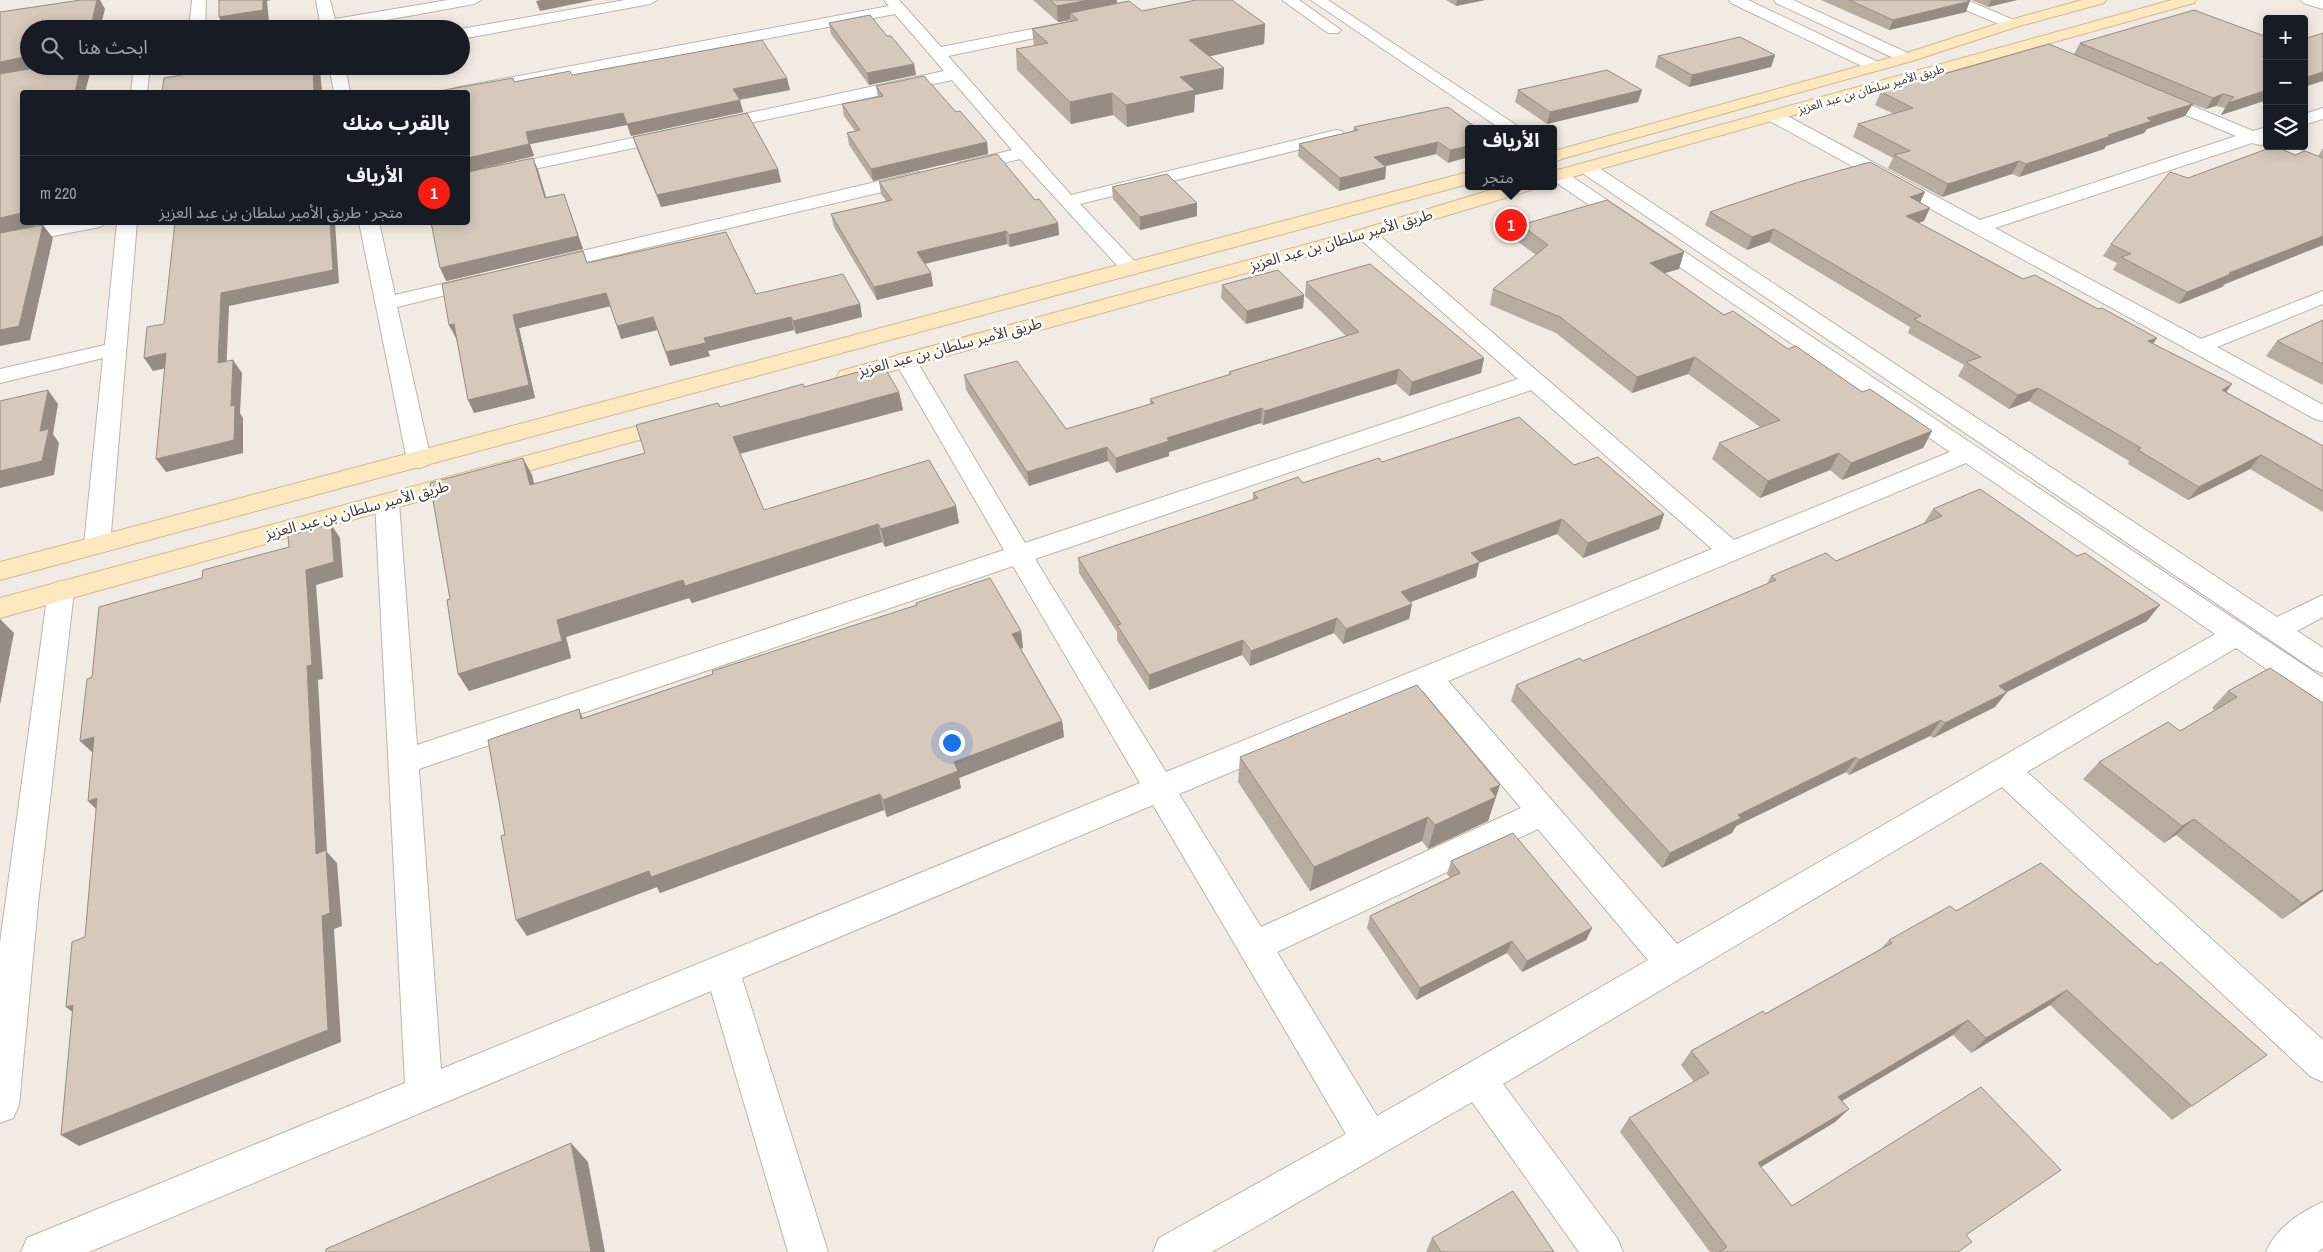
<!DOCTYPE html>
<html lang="ar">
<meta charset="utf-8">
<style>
:root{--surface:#171b24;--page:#20242c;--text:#f1f3f6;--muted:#9ea1a6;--line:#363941;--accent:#f81c13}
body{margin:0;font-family:"Archivo Narrow","Noto Sans Arabic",sans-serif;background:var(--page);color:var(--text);direction:rtl}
.controls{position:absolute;right:15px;top:15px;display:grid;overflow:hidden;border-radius:5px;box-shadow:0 2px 12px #0003}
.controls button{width:45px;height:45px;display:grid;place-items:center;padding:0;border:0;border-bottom:1px solid var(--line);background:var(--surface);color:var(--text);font:25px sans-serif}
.you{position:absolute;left:951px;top:742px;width:18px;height:18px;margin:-12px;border:4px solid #fff;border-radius:50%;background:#1a73e8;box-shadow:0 0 0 8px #1a73e833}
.badge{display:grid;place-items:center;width:32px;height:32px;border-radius:50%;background:var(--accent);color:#fff;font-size:16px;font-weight:700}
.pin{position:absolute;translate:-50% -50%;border:2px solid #fff;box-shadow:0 1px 5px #0006}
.popup{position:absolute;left:1465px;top:125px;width:92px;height:65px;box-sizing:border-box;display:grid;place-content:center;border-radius:5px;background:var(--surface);filter:drop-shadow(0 1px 4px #0005);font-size:16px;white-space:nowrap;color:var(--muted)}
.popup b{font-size:19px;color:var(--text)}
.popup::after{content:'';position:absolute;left:50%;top:100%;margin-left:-10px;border:10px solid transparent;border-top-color:var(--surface)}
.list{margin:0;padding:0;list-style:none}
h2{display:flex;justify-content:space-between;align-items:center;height:65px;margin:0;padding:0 20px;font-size:21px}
h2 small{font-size:16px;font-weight:400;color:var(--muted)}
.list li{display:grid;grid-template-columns:32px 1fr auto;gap:15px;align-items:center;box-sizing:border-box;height:70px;padding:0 20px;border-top:1px solid var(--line)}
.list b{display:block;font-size:19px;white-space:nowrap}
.list p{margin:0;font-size:16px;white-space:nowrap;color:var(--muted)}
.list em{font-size:16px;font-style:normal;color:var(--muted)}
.icon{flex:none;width:28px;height:28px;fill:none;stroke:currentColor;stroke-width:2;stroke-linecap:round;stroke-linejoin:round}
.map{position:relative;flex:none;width:2323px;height:1252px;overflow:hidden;direction:ltr}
.search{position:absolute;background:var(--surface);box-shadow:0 2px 12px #0003;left:20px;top:20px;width:450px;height:55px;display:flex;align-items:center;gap:12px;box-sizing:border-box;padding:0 18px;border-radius:28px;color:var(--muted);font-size:19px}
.panel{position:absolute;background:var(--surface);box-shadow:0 2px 12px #0003;left:20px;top:90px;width:450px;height:135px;border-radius:5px;direction:rtl}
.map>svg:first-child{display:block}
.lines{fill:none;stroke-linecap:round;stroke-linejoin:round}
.minor-casing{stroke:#bfb5a9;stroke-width:2}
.secondary-casing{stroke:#d2ba92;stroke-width:2}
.minor{fill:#fff;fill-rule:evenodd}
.secondary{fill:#fee8c0;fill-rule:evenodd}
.wall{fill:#b8aca1}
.shaded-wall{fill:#968c83}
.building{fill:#d6c8bb;stroke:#968c83}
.labels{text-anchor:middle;stroke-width:5;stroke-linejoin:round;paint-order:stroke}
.far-street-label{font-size:12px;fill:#433b33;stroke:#fff}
.street-label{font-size:15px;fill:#433b33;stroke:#fff}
</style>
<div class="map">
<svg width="2323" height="1252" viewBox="0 0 2323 1252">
<rect width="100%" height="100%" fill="#f1ebe3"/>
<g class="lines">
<defs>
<path id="minor" d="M192,0H206L205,29H189Z
M316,0H330L335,19L448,0H481L474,4L337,29H299L301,26L320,22Z
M625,0H657L650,4L461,39V29Z
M884,0H899L941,47L1068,22L1073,24L1076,27L1073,30L948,56L1071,195L1336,130L1342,131L1345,135L1342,139L1080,204L1138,265L1141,269L1138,273L1131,275L1124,273L1020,159L964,172L958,171L955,167L958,163L1012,150L952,80L712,131L706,130L703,126L706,122L712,121L944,71L895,14L468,96V92H452L454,88L460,87L889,6Z
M1282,0H1299L1341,30L1338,33H1328Z
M1311,0H1328L1522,129H1501Z
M1729,0H1748L1880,63L1882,66L1880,69H1868L1731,3Z
M1774,0H1793L1912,55L1914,58L1912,61H1900L1776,3Z
M1947,0H1967L2016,21L2019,24L2016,27H2006L1949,3Z
M2301,0H2323V9L2303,3Z
M134,66H150L147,92H131Z
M329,66H345L350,92H334Z
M2154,90L2253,131L2267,127V143L2260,145L2252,143L1995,228L2201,339L2323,291V304L2217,347L2323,405V421L2315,419L1768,120L1765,116L1768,112H1780L1980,220L2236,136L2148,99L2146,95L2148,91Z
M2323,108V119L2304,125V114Z
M670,130L676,131L679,135L676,139L468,183V173Z
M2267,145L2290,146L2323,160V172L2269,150Z
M1554,150L1560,151L1563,155L1560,160L1554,161Z
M1587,163L1593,164L2277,617L2323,595V617L2297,631L2323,648V673L2313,669L1581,172L1578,168L1581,164Z
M1559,171L1565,172L2323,678V704L2313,701L2236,648L2027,772L2323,1040V1082L2310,1076L2002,787L1503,1084L1617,1238L1623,1252H1579L1472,1102L1212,1252H1153L1159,1238L1346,1134L1153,805L742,978L828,1252H788L711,991L89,1252H21L27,1238L405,1083L375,502L378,496L387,494L396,496L399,502L417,745L1004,550L894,360L897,355L905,353L913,355L916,360L1025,543L1518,379L1359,238L1356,234L1359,230H1373L1734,540L1950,452L1554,181V172ZM1531,390L1712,549L1166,772L1035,559ZM1966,463L2215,634L1677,944L1448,681ZM1013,566L1140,783L441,1069L419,769ZM1423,691L1521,808L1261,927L1179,794ZM1538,829L1648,960L1377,1116L1277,952Z
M918,172L924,174L927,178L924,182L548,271L541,269L538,265L541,261L548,259Z
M62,222H104L102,226L95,228L0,246V234Z
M117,222H137L110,545L106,551L97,554L88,551L84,545L103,358L0,383V369L105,345Z
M359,222H379L395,295L480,275L487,277L490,281L487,285L397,307L431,460L428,465L419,468L410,465L407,460Z
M61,581L70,584L74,591L38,904L19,1105L13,1118L0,1123V943L48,591L52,584Z
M2323,1202V1248L2318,1252H2266C2275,1229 2300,1212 2323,1202Z"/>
<path id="secondary" d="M2082,0H2106L2104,3L2016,27L1912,61L1554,161V151L1900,55L2006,21Z
M2172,0H2196L2194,3L1554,182V171Z
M1468,172V184L0,580V562Z
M1504,186H1533L1531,190L1373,238L856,381L848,383L840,381L837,376L840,371L1359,230Z
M674,416L682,418L686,423L682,428L0,618V598Z"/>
</defs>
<use href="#minor" class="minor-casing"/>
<use href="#secondary" class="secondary-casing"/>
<use href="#minor" class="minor"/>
<use href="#secondary" class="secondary"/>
</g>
<path class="wall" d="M1033,0H1117V3L1142,11L1265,24L1264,44L1210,56L1224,68L1223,89L1195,95L1194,112L1127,127L1113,115L1071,124L1017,70L1016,49L1034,46L1032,29L1070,21V20L1058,22Z
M1446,0H1485L1456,6Z
M1821,0H1967L1966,12L1889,30Z
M1972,0H2017L1988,7Z
M829,23L914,64L916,75L869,85L831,34Z
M2267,37V100L2221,115L2225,108L2216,106L2206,109L2192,104L2185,116L2147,129L2144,133L2106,146L2104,149L2019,177L2012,174L1942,197L1888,168L1893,158L1853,137L1858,124L1894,114L1875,105L1881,92L2074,54L2080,43Z
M1775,55L1771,67L1689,87L1655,67L1658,56Z
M572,75L790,90L740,100L743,112L631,136L627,125L530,144L534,156L469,171L533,158L538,170L546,197L564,194L583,249L446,281L432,228L429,222H468V92L514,82Z
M876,86L956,112L987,142L988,154L873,181L849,145L847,133L855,131L844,116L842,104L878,97Z
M1518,90L1638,102L1547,124L1515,102Z
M1354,127L1478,129L1448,163L1436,154L1386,166V167L1385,179L1339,191L1298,156L1299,144L1353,131Z
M633,137L778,169L781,182L661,207L637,149Z
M2323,148V245L2225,284L2222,287L2179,304L2113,270L2117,263L2103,256L2111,244L2188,178L2295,155L2318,156Z
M879,182L1035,200L1058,223L1059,235L1010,247L1007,244L925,264L931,273L933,286L877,300L834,227L831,214L887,202L881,194Z
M1112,187L1197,203V216L1140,230L1113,199Z
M1920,203L1924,221L1919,223L2023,279L2098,309L2157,338L2153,344L2226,392L2323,446V512L2250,469L2188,500L2128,464L2129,461L2029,401L2009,409L1958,376L1964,365L1908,333L1910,327L1769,242L1747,250L1705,225L1710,212Z
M1521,225L1684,252L1679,269L1664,273L1724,315L1788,349L1932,431L1923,448L1842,480L1830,470L1760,498L1712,459L1719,443L1760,427L1688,374L1632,393L1556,333L1490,305L1493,289L1536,255L1517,241Z
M583,251L587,263L756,294L860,304L862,317L796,334L794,330L708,351L710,356L670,366L657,330L621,339L610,306L519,328L535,398L474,413L456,338L449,325Z
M1306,282L1484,358L1481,373L1409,396L1396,384L1263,425L1261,423L1169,452V456L1116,473L1108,461L1029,486L966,390L964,375L1066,429L1150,404V399L1229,375V372L1346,336L1305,296Z
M1222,285L1304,295L1303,308L1246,324L1221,298Z
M2323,320V385L2266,356L2277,341Z
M804,387L899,392L903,410L740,454L764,510L956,506L959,523L885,547L882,542L692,603L689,598L566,637L571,658L469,691L458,674L450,599L532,475L534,484L645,453L720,407Z
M1382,462L1574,465L1664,514L1659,529L1583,558L1557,534L1479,563L1476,577L1410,602L1412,604L1409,619L1343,644L1334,633L1250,666L1242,655L1149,690L1117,640V632L1079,573L1078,558L1253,500V493L1303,483Z
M1933,509L2147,621L2007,692L1995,707L1933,738L1930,736L1849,775L1846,772L1736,826L1732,833L1662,868L1511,701L1516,685L1583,661L1767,584L1771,576L1836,561L1924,523Z
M916,603L1021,631L1023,648L1021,649L1062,721L1064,737L959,778L961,788L887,817L884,810L660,893L657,887L527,936L516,920L579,709L583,718L916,606Z
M2270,668L2323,891L2282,919L2176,835L2164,843L2083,779L2099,762L2180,731L2215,711L2212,708L2228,691Z
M1240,757L1496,796L1488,821L1428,849L1422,841L1310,891L1238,782Z
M1451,861L1592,928L1586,940L1522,972L1507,953L1416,1000L1367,928L1370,916L1450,878L1447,874Z
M2041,863L2192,1106L2172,1120L2050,1005L1971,1053L1953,1035L1842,1101L1849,1109L1835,1122L1761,1167L1792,1206L1966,1235L1959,1252H1710L1620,1132L1629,1118L1694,1082L1681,1065L1691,1051L1765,1014L1881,949L1889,940L1956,911Z
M1432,1238L1554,1252H1426Z"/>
<path class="shaded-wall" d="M97,0H100L105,9L100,29H90Z
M263,0H271L267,1L269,21L224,28L219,17Z
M541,0H594L540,11L536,1Z
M1089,0H1117V11L1070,13V20L1058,22L1057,6Z
M1457,0H1485L1456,6Z
M1991,0H2017L1988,7Z
M1970,1L1966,12L1889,30L1893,20Z
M1265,24L1264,44L1189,61V40Z
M1775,55L1771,67L1689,87L1692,75Z
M29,56V66H45L0,76V62Z
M914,64L916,75L869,85L867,73Z
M81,66H89L91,70L85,92H75Z
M313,66H319L320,70L322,92H309Z
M1224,68L1223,89L1195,95L1194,112L1127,127L1126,105L1180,77Z
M2323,72V81L2304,87V78Z
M787,78L790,90L736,100L733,89Z
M1642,90L1638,102L1547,124L1550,112Z
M2267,90V100L2221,115L2228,103Z
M1112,93L1113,115L1071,124L1070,102Z
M2223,94L2216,106L2206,109L2213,98Z
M740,100L743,112L631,136L627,124Z
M2193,104L2185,116L2147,129L2144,133L2106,146L2104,149L2019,177L2026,164L2108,135L2147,118Z
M623,113L627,125L530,144L534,156L468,172V158L526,132Z
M987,142L988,154L873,181L871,169Z
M1438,142L1436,154L1373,169L1374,157Z
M1468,146V157L1448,163L1450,150Z
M533,158L538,170L550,210L545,198Z
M2019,161L2012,174L1942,197L1948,184Z
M1386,167L1385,179L1339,191L1340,178Z
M778,169L781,182L661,207L657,195Z
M1925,192L1919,205L1910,197Z
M564,194L583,249L446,281L440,268Z
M1197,203V216L1140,230V217Z
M1930,208L1924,221L1900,229L1906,216Z
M22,213V222H50L0,234V218Z
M330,222H335L339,283L229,306L226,376L218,363L221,293Z
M1058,223L1059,235L1010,247L1009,235Z
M43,225L53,238L30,340L0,346V330Z
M1774,229L1769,242L1747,250L1752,237Z
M1006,231L1007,244L919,265L917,252Z
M2323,236V245L2225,284L2222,287L2179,304L2187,292L2229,273Z
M1684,252L1679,269L1645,279L1650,263Z
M931,273L933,286L877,300L874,287Z
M606,293L611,306L519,328L535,398L474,413L468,400L513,315Z
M1304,295L1303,308L1246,324L1247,311Z
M860,304L862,317L796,334L793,321Z
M653,317L657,330L621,339L617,326Z
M791,317L794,330L708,351L710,356L670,366L666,352L704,338Z
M454,324L460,337L456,338L449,325Z
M2157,338L2147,351L2148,341Z
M166,353L175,366L153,371L144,358Z
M1695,357L1688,374L1632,393L1637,377Z
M1484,358L1481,373L1409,396L1412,382Z
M233,360L242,373L240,413L243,418V453L166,472L156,459L231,406Z
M1399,369L1396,384L1263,425L1265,411Z
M2232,384L2222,398V390Z
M2038,388L2029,401L2009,409L2018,395Z
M48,390L58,404L53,434L59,443L54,475L0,488V471L40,431Z
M899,392L903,410L738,454L733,437Z
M1262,408L1261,423L1169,452V456L1116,473V458L1167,438Z
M1932,431L1923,448L1842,480L1851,463Z
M1107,447L1108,461L1029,486L1027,472Z
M1839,453L1830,470L1760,498L1768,481Z
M2261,455L2250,469L2188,500L2199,487Z
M523,458L532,475L538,502L530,485Z
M956,506L959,523L885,547L881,529Z
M1664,514L1659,529L1583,558L1588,543Z
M1562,519L1557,534L1479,563L1476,577L1398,607L1401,592L1471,553Z
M331,524L340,538L343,577L316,585L323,679L318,680L327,852L337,863L342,926L334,929L341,1042L79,1146L61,1135L316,854L307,666L306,570Z
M878,524L882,542L692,603L689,598L566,637L571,658L469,691L458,674L557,620L683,580Z
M1412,604L1409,619L1343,644L1346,629Z
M2160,605L2147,621L1993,699L2007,692L1995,707L1933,738L1945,723L1999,686Z
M1337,618L1334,633L1250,666L1251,651Z
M0,619L14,633L0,705Z
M1021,631L1023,648L1014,651L1012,634Z
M1243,640L1242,655L1149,690V675Z
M1941,720L1930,736L1849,775L1859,760Z
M1062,721L1064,737L959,778L961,788L887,817L883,800L954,762Z
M94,737V754L80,741Z
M1856,757L1846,772L1736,826L1732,833L1662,868L1670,853L1738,815Z
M1500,785L1488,821L1428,849L1435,825L1490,789Z
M880,794L884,810L660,893L657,887L527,936L516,920L649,871Z
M97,798L102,815L88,801Z
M1428,817L1422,841L1310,891L1314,867Z
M2194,819L2176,835L2164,843L2182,826Z
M2323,889V891L2282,919L2302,903Z
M1592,928L1586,940L1522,972L1527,961Z
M1512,941L1507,953L1416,1000L1420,988Z
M2067,990L2050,1005L1971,1053L1986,1038Z
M73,1005L83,1020L66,1007Z
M1968,1020L1953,1035L1825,1111L1838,1097Z
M1849,1109L1835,1122L1746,1176L1758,1163Z
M571,1143L588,1162L605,1252H591Z"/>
<path class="building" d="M81,0H97L90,29H29V56L0,62V12Z
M219,0H263V10L219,17Z
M1050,0H1089L1057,6Z
M1196,0H1232L1265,24L1189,40L1224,68L1180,77L1195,90L1126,105L1112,93L1070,102L1016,49L1048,43L1032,29L1078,20L1070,13L1129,1L1142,11Z
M1849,0H1967L1970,1L1893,20Z
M2194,10L2267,37V90L2228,103L2234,97L2223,94L2213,98L2080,43Z
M870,15L887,36H891L914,64L867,73L829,23Z
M2323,33V72L2304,78V39Z
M1740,37L1775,55L1692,75L1658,56Z
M762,40L787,78L733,89L740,100L627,124L623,113L526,132L529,144L468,158V92H433L513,78L514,82L570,71L572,75Z
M2049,44L2193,104L2147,118L2152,121L2108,135L2111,136L2026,164L2019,161L1948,184L1894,155L1910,151L1858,124L1913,108L1881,92Z
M46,66H81L75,92H22V213L0,218V74Z
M234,66H313L314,92H162L164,78Z
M1607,70L1642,90L1550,112L1518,90Z
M924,76L956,112L960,111L987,142L871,169L847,133L860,130L842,104L883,96L876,86Z
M1448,107L1478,129H1468V146L1450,150L1438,142L1374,157L1386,167L1340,178L1299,144L1358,130L1354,127Z
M747,113L778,169L657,195L633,137Z
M2275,146L2295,155L2305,151L2323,158V236L2229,273L2231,274L2187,292L2121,257L2131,254L2111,244L2170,172L2188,178Z
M997,154L1035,200L1039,199L1058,223L1009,235L1006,231L917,252L931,273L874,287L831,214L892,200L879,182Z
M533,158L545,198L564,194L578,236L440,268L431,222H468V172Z
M1870,162L1925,192L1910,197L1930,208L1906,216L2023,279L2035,275L2098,309L2102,308L2157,338L2148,341L2232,384L2222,390L2323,446V491L2261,455L2199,487L2138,450L2141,448L2038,388L2018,395L1966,362L1981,357L1914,319L1921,316L1774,229L1752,237L1710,212L1799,182Z
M1167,174L1197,203L1140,217L1112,187Z
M1607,200L1684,252L1650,263L1724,315L1733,311L1788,349L1796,346L1862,392L1870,389L1932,431L1851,463L1839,453L1768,481L1719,443L1780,420L1695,357L1637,377L1560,317L1493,289L1548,245L1521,225Z
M175,222H330L333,270L221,293L218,363L233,360L231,406L235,405L234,440L156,459L166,353L144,358L147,327L164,324Z
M43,225L19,326L0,330V233Z
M726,232L756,294L843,274L860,304L793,321L791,317L704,338L706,343L666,352L653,317L617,326L606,293L513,315L529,385L468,400L454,324L449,325L442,284L583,251L587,263Z
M1370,264L1484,358L1412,382L1399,369L1265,411L1262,408L1167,438L1169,441L1116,458L1107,447L1027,472L964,375L1017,361L1066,429L1154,403L1150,399L1231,374L1229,372L1359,332L1306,282Z
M1278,270L1304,295L1247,311L1222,285Z
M2323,320V364L2277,341Z
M883,365L899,392L733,437L764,510L929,460L956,506L881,529L878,524L685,586L683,580L557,620L562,641L458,674L447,600L450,599L430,483L523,458L530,485L645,453L636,425L718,403L720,407L803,384L804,387Z
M48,390L40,431L49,429L42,461L0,471V401Z
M1519,417L1574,465L1598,457L1664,514L1588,543L1562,519L1471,553L1480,562L1401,592L1412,604L1346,629L1337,618L1251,651L1243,640L1149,675L1117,625L1121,624L1078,558L1258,498L1253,493L1298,477L1303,483L1379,458L1382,462Z
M1980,489L2077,556L2085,553L2160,605L1999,686L2007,692L1945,723L1941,720L1859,760L1856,757L1738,815L1741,818L1670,853L1516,685L1580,658L1583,661L1776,580L1771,576L1826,553L1836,561L1942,516L1933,509Z
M331,524L334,562L306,570L312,665L307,666L316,854L326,850L330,913L322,916L328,1030L61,1135L73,1005L66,1007L72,942L85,937L97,798L88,801L94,737L80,741L87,679L92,677L99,607L202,578L203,570L289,547L288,536Z
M990,578L1021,631L1012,634L1062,721L954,762L958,771L883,800L880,794L651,877L649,871L516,920L501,836L505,835L488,740L579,709L581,719L713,674L712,671L917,605L916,603Z
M2270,668L2323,703V889L2302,903L2194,819L2182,826L2099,762L2168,722L2180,731L2237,697L2228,691Z
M1417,685L1500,785L1490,789L1496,797L1435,825L1428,817L1314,867L1240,757Z
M1513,833L1592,928L1527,961L1512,941L1420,988L1370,916L1460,873L1451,861Z
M2041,863L2157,965L2161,962L2267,1055L2192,1106L2067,990L1986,1038L1968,1020L1838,1097L1849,1109L1758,1163L1792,1206L1981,1087L2061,1170L1966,1235L1972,1242L1958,1252H1719L1727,1247L1629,1118L1709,1073L1691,1051L1763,1011L1765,1014L1892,943L1889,940L1950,906L1956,911Z
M571,1143L591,1252H326V1249Z
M1513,1191L1554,1252H1441L1432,1238Z"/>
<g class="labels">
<g class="far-street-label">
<text transform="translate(1871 89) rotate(-16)" y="4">طريق الأمير سلطان بن عبد العزيز</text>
</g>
<g class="street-label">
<text transform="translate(1341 240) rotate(-16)" y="5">طريق الأمير سلطان بن عبد العزيز</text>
<text transform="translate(950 347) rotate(-15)" y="5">طريق الأمير سلطان بن عبد العزيز</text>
<text transform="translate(357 510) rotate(-15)" y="5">طريق الأمير سلطان بن عبد العزيز</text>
</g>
</g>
</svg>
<div class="controls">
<button>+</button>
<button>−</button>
<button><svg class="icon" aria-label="layers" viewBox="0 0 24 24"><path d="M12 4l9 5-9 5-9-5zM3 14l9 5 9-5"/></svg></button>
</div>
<div class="you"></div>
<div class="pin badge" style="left:1511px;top:225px">1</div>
<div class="popup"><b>الأرياف</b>متجر</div>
<div class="search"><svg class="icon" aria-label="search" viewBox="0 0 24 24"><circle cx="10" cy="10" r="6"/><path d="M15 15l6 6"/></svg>ابحث هنا</div>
<section class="panel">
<h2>بالقرب منك<small></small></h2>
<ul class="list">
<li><span class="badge">1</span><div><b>الأرياف</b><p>متجر · طريق الأمير سلطان بن عبد العزيز</p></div><em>220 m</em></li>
</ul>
</section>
</div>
